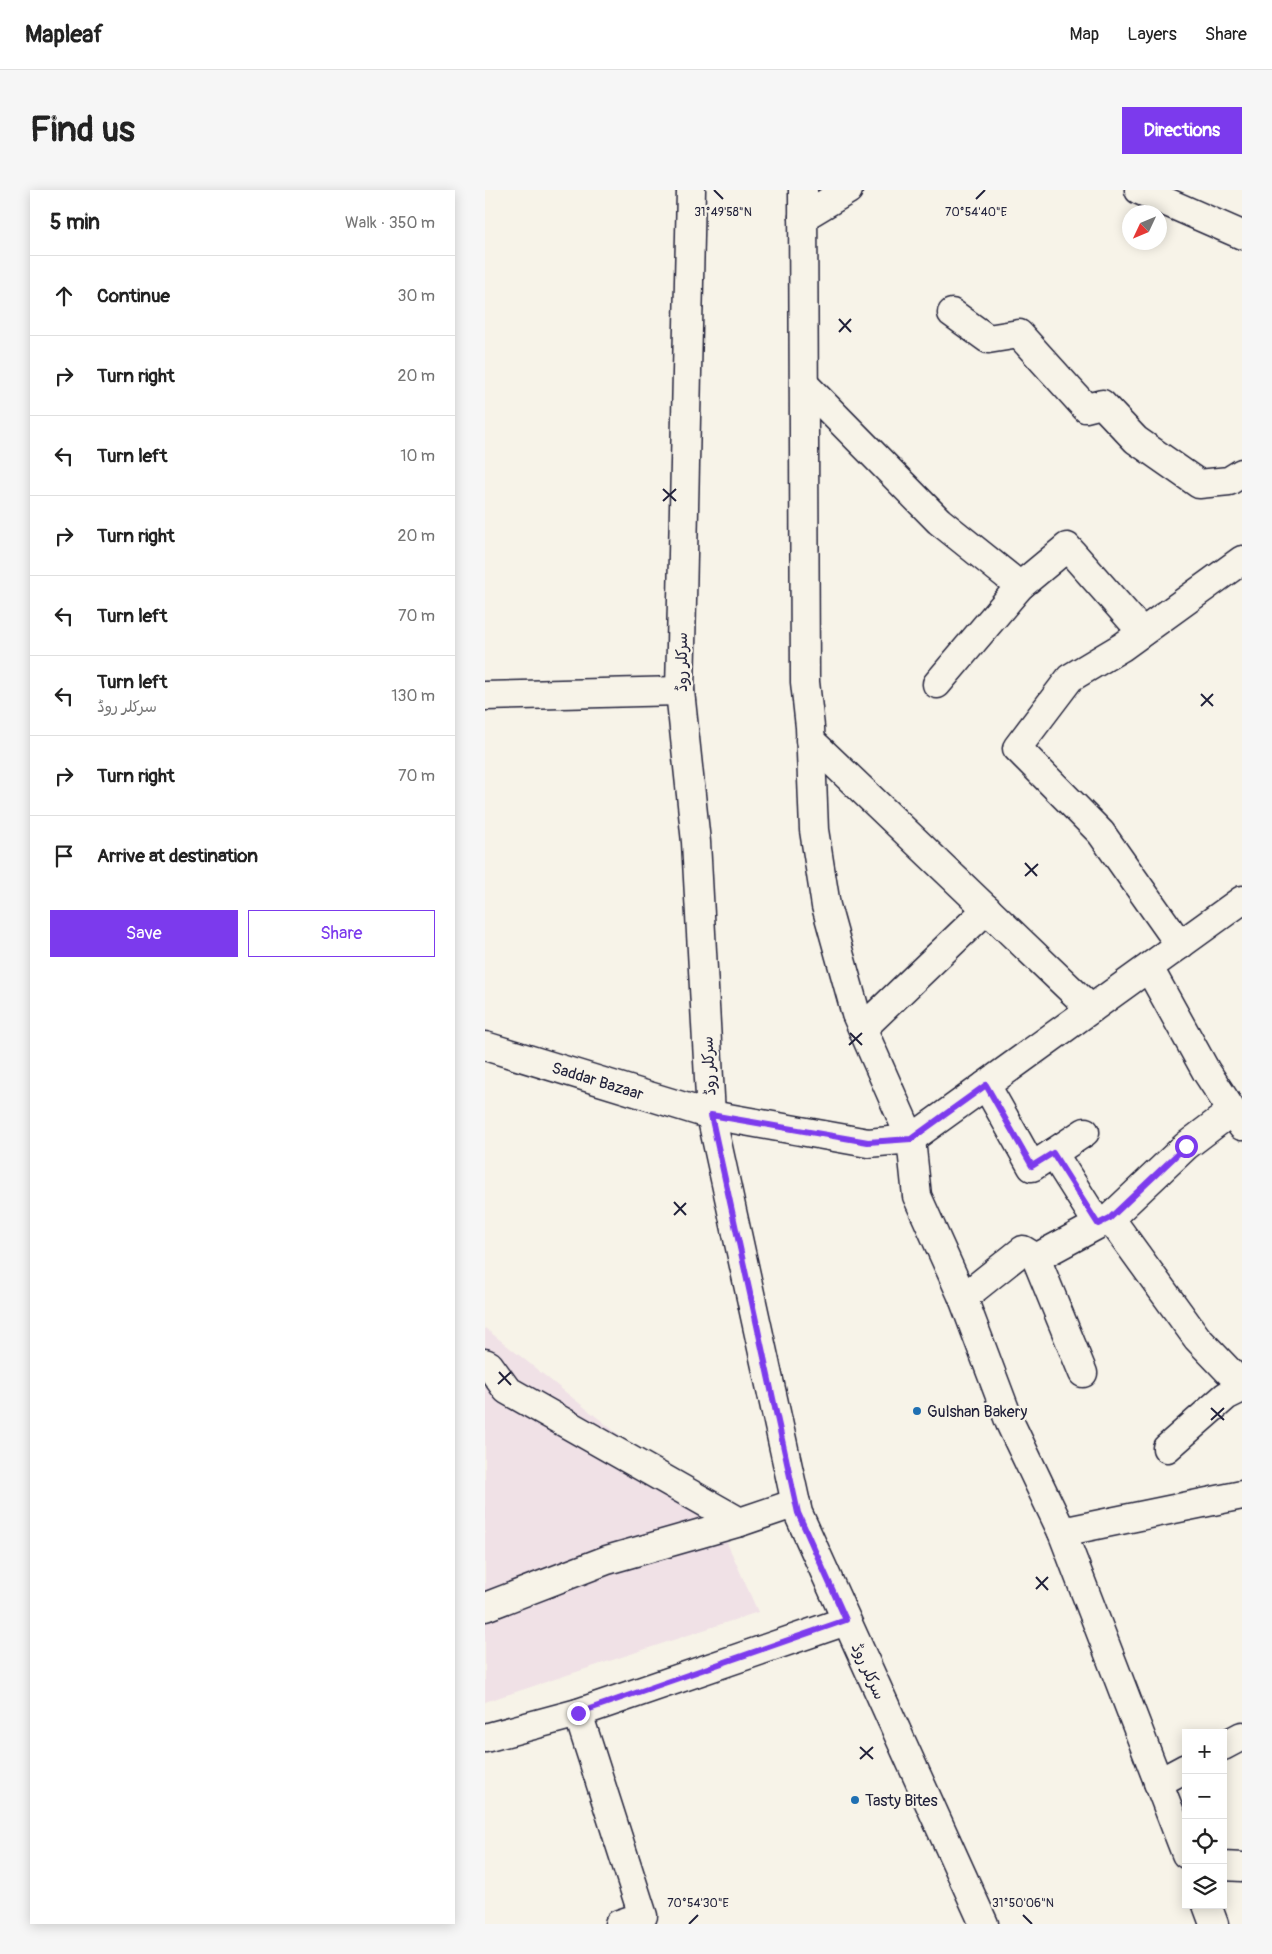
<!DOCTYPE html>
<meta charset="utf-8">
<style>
:root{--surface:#fff;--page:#f6f6f6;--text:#222;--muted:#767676;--line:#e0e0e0;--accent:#7c3aed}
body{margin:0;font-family:Pangolin,"Playpen Sans Arabic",sans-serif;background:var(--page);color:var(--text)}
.controls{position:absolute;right:15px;bottom:15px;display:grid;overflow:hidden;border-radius:0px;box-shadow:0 2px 12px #0003}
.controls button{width:45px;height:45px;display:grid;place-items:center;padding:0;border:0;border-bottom:1px solid var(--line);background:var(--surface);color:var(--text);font:25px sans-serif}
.compass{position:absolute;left:637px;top:15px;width:45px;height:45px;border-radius:50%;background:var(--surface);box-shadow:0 2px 12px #0003;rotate:226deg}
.stop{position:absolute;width:15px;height:15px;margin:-11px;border:4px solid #7c3aed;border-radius:50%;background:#fff}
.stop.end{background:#7c3aed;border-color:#fff;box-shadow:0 1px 5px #0008}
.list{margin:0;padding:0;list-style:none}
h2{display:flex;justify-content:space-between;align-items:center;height:65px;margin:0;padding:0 20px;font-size:21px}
h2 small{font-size:16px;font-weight:400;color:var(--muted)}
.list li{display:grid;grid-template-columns:32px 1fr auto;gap:15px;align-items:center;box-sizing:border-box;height:80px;padding:0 20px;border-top:1px solid var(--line)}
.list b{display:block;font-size:19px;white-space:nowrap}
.list p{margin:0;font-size:16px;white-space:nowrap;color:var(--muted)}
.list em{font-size:16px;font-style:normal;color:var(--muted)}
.actions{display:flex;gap:10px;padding:15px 20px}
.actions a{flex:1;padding:11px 0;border:1px solid var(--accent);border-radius:0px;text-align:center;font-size:18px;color:var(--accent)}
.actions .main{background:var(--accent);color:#fff}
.icon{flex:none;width:28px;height:28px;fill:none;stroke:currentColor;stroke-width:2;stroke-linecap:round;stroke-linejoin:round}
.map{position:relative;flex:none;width:757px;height:1734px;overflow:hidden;border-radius:0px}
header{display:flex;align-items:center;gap:30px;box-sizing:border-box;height:70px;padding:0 25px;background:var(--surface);border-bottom:1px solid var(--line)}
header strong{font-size:24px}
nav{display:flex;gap:28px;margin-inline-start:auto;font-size:18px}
.intro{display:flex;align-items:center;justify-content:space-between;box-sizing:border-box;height:120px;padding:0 30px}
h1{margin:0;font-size:35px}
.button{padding:12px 22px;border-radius:0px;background:var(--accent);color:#fff;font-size:18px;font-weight:700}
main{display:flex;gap:30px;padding:0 30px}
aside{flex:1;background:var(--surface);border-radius:0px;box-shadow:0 2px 12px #0003}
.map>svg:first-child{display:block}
.built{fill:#f0e1e6}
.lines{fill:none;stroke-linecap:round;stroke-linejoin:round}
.minor-casing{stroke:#22223b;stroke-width:31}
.major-casing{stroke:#22223b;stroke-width:31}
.minor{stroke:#f7f3e8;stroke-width:28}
.major{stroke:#f7f3e8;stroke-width:28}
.route{stroke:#7c3aed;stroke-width:6}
.ticks{fill:none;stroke:#22223b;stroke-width:2}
.poi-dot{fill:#1f6fb2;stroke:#f7f3e8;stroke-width:2}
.labels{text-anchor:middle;stroke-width:4.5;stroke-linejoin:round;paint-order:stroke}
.street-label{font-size:16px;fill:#22223b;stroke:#f7f3e8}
.poi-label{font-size:16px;fill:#22223b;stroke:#f7f3e8;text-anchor:start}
.ticks-label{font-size:12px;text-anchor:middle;fill:#22223b;stroke:#f7f3e8;stroke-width:4.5;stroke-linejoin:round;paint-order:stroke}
</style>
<header>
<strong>Mapleaf</strong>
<nav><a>Map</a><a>Layers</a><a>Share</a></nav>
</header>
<div class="intro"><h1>Find us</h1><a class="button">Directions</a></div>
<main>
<aside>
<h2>5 min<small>Walk · 350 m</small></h2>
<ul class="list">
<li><svg class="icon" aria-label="ahead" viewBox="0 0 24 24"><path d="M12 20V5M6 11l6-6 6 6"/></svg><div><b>Continue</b></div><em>30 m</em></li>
<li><svg class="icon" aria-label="right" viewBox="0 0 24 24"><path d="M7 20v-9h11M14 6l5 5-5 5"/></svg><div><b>Turn right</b></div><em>20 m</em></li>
<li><svg class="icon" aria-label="left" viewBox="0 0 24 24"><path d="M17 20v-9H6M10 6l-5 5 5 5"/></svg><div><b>Turn left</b></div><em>10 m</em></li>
<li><svg class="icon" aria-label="right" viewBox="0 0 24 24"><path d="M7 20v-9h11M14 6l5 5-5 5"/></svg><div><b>Turn right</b></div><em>20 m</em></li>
<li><svg class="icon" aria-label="left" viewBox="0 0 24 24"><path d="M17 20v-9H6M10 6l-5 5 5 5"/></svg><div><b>Turn left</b></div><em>70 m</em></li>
<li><svg class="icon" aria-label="left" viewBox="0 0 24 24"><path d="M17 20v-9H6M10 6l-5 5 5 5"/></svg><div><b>Turn left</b><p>سرکلر روڈ</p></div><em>130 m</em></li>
<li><svg class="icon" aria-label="right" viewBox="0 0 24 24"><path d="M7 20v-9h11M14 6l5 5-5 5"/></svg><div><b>Turn right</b></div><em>70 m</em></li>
<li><svg class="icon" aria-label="arrive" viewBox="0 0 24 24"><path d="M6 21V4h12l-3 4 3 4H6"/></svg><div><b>Arrive at destination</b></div></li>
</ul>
<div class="actions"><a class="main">Save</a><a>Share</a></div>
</aside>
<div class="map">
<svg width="757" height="1734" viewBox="0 0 757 1734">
<rect width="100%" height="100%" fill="#f7f3e8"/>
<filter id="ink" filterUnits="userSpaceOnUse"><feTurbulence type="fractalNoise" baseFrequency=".02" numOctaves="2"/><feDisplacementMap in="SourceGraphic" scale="10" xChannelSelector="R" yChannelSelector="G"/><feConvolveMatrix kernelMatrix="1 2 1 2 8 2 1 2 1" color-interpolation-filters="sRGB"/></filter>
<g filter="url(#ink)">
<path class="built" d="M0,1138L227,1319L273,1422L0,1512Z"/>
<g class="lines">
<defs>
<g id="minor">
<path d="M318,0L320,492L325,537L329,640L341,716L371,824L426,949L432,1006L478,1108L525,1233L577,1342L701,1664"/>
<path d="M654,0L757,45"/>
<path d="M318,27L363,0"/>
<path d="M467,123L503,149L534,144L601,218L617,214L651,250L714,294L744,291L757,283"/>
<path d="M319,194L454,331L535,396"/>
<path d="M452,494L535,396L582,357L657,442"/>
<path d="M0,506L195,501"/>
<path d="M325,550L606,819"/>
<path d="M695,755L616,643L532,558L585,488L637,457L757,370"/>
<path d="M664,778L721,881L757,936"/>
<path d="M378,838L502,719"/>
<path id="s1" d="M0,856L226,925L383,953L426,949L757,710"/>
<path d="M501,895L547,977L600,942"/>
<path d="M568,963L613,1034"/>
<path d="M625,1028L712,1148L757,1195"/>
<path d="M551,1068L598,1183"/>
<path d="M478,1108L538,1060L551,1068L625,1028L701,956L747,921"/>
<path d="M0,1173L4,1175L22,1200L255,1332L311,1313"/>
<path d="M682,1258L741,1206L757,1198"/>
<path d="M577,1342L757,1305"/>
<path d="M0,1417L122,1370L255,1332"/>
<path d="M93,1523L158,1726L134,1734"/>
<path d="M0,1548L93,1523L361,1431"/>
<path d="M738,1556L757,1546"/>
<path d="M673,1593L701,1578"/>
<path d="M738,1676L757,1677"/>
<path d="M722,1715L729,1734"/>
</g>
<path id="major" d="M206,0L195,501L211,652L226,925L313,1323L499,1734"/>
</defs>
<use href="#minor" class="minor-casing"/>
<use href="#major" class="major-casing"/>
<use href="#minor" class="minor"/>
<use href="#major" class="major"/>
</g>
</g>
<g class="lines" filter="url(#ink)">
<path class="route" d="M93,1523L361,1430L313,1323L226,925L383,952L426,949L501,895L547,976L568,963L613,1034L625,1028L701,956"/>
</g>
<path class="ticks" d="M229,0L238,9M491,9L500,0M354,129L366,142M354,142L366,129M178,299L191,311M178,311L191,299M716,504L728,516M716,516L728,504M540,673L552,686M540,686L553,674M365,843L377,855M364,855L377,843M189,1012L201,1025M189,1025L201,1013M14,1182L26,1195M13,1194L26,1182M726,1218L739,1230M726,1230L739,1218M551,1387L563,1400M551,1399L563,1387M375,1557L388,1569M375,1569L388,1557M538,1725L547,1734M204,1734L213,1725"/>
<g class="poi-dot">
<circle cx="432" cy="1221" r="5"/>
<circle cx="370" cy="1610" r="5"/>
</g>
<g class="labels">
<g class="street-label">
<text transform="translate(196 472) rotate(-90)" y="6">سرکلر روڈ</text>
<text transform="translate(223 876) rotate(-93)" y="6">سرکلر روڈ</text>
<text dy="6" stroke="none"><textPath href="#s1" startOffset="118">Saddar Bazaar</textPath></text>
<text transform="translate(384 1481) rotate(66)" y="6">سرکلر روڈ</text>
</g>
<g class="poi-label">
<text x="442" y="1227">Gulshan Bakery</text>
<text x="380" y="1616">Tasty Bites</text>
</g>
</g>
<g class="ticks-label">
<text x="491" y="26">70°54'40"E</text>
<text x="238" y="26">31°49'58"N</text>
<text x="538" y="1717">31°50'06"N</text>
<text x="213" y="1717">70°54'30"E</text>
</g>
</svg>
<div class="controls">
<button>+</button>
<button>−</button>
<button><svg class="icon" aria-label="locate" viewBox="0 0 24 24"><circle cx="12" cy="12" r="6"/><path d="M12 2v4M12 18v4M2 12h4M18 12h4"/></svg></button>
<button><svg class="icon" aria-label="layers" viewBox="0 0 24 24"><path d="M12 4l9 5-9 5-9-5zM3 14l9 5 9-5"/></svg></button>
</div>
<svg class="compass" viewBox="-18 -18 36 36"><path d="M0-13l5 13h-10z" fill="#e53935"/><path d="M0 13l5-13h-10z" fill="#767676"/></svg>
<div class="stop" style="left:701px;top:956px"></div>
<div class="stop end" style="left:93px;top:1523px"></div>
</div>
</main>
